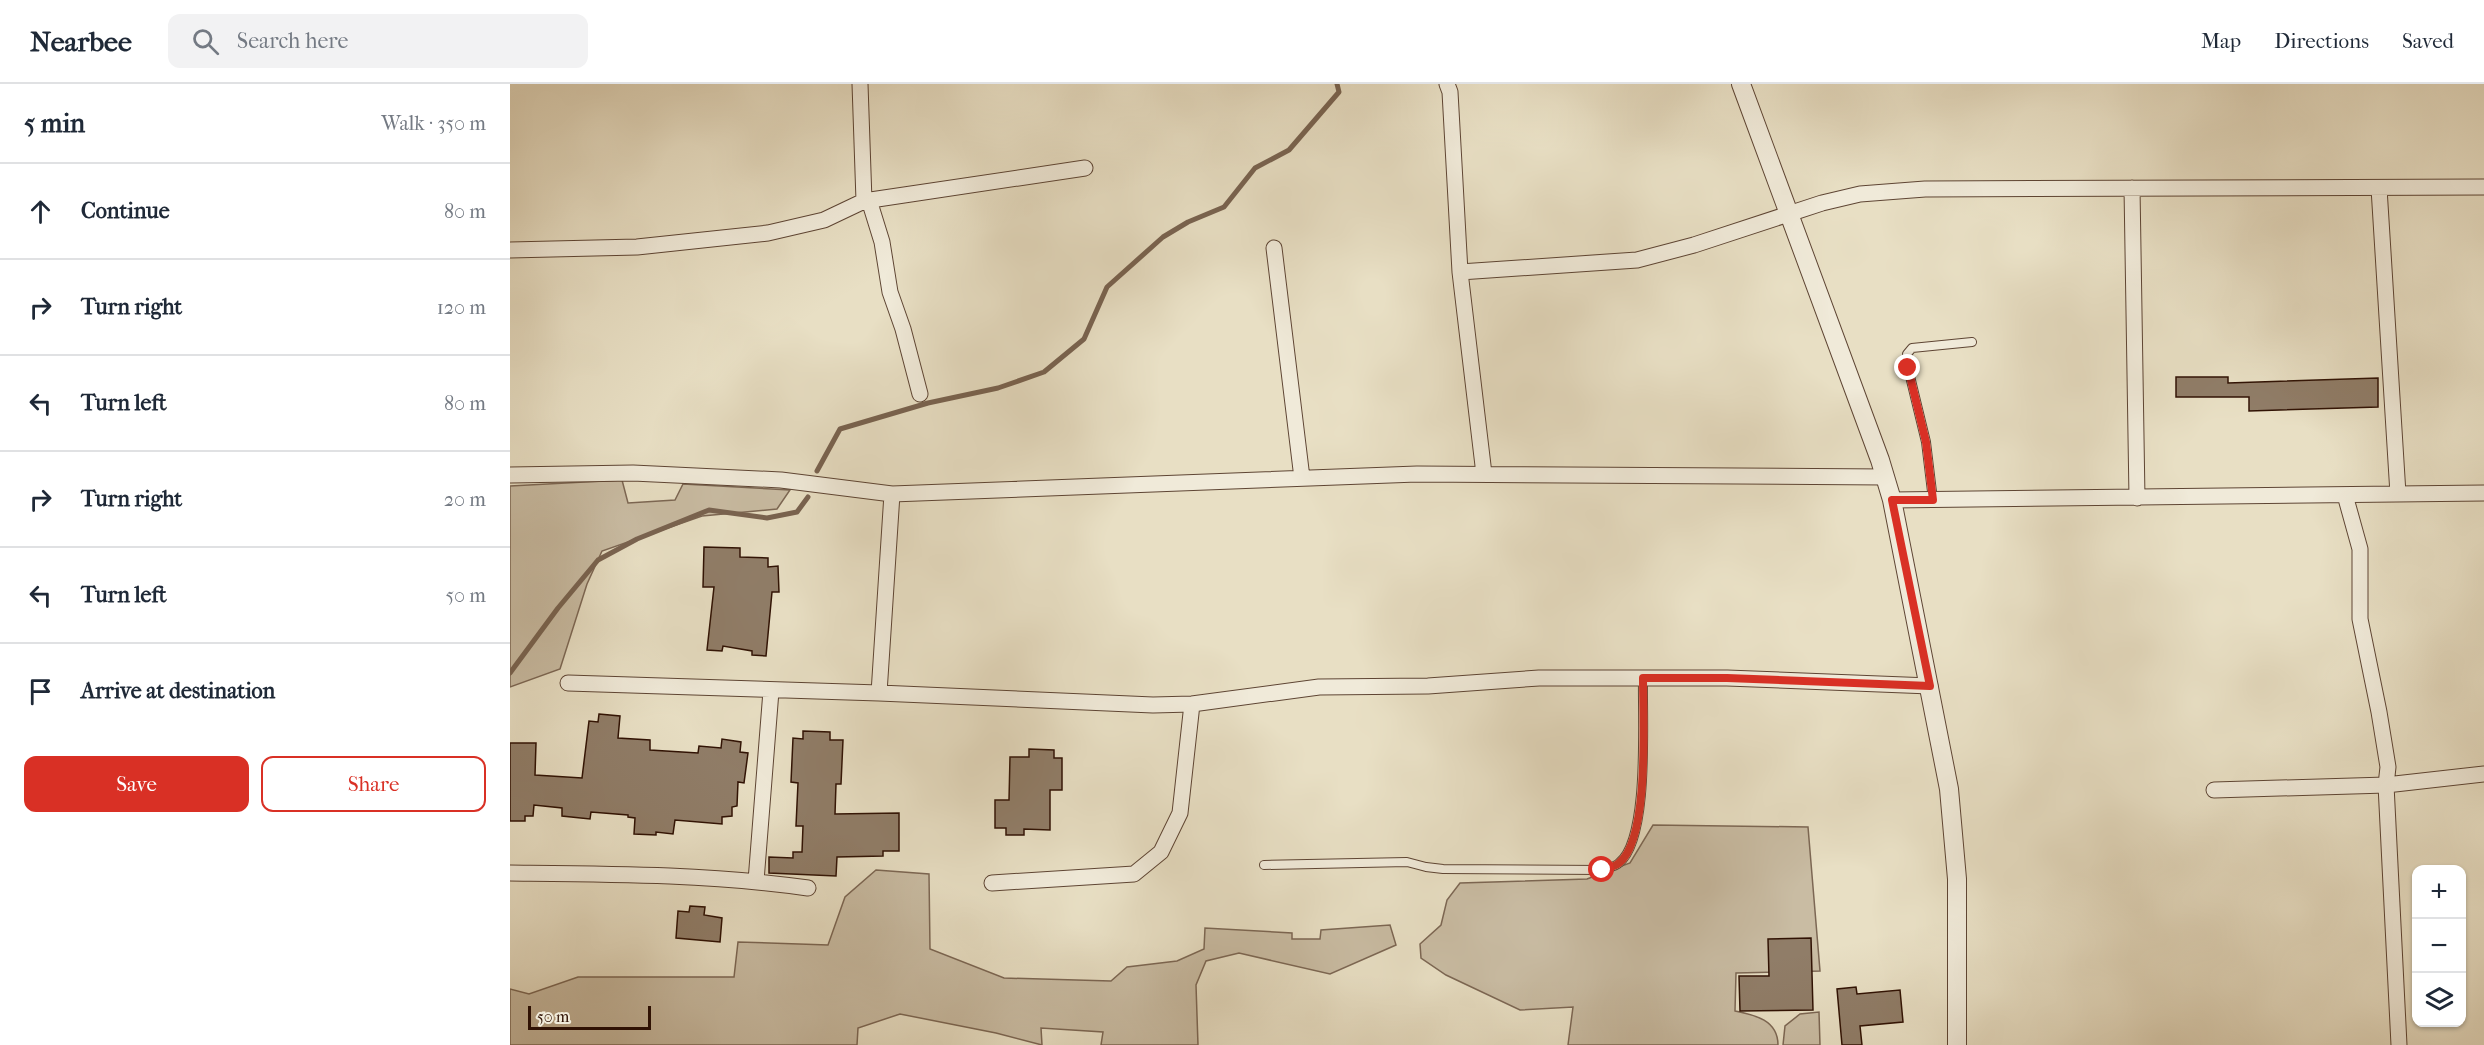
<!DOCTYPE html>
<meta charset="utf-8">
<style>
:root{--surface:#fff;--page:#f2f2f3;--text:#1f2937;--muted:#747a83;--line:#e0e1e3;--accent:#d93025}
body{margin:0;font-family:"IM FELL French Canon",serif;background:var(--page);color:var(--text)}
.controls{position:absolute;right:18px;bottom:18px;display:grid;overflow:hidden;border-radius:12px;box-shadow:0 2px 4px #0004}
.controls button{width:54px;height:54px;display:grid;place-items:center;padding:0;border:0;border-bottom:2px solid var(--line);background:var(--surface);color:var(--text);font:30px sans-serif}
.scale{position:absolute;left:18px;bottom:15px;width:123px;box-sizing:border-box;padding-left:6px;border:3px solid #301204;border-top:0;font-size:16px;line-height:21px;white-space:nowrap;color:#301204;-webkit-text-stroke:4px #f0ead9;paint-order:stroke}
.stop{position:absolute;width:18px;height:18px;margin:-14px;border:4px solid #d93025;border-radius:50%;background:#fff}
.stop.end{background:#d93025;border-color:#fff;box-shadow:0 2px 6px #0008}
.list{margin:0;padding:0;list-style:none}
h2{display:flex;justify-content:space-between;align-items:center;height:78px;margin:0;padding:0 24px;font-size:26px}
h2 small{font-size:20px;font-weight:400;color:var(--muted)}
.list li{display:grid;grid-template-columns:39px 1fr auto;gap:18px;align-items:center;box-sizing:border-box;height:96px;padding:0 24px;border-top:2px solid var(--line)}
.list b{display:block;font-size:22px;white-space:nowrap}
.list em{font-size:20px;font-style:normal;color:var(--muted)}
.actions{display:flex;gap:12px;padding:18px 24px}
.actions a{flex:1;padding:14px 0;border:2px solid var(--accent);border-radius:12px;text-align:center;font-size:21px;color:var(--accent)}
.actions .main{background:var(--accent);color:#fff}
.icon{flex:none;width:33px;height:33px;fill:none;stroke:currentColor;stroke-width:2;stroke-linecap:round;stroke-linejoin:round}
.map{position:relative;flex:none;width:1974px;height:961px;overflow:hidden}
header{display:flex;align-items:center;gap:36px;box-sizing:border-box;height:84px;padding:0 30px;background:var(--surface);border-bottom:2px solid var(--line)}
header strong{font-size:28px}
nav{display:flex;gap:33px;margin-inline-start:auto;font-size:21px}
.search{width:420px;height:54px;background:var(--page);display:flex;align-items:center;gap:15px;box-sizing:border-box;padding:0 21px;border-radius:12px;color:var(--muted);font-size:22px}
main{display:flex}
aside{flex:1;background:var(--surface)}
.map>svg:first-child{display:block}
.green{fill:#c9bca3;stroke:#7c6754;stroke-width:1.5}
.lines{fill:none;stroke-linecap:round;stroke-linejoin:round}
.stream{stroke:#796350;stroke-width:5}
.building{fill:#907d68;stroke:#301204;stroke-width:1.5}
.service-casing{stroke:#5e4534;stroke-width:10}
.minor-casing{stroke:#5e4534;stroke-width:17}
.tertiary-casing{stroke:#5e4534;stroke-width:20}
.service{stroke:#f0ead9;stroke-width:8}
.minor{stroke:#f0ead9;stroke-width:15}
.tertiary{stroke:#f0ead9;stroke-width:18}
.route{stroke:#d93025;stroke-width:8}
</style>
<header>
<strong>Nearbee</strong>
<div class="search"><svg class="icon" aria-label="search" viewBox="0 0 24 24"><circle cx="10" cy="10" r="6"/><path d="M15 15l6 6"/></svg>Search here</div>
<nav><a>Map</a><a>Directions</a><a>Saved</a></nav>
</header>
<main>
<aside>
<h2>5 min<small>Walk · 350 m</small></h2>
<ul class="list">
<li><svg class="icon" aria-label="ahead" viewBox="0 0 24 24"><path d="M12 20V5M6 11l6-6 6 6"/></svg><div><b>Continue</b></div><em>80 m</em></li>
<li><svg class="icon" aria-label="right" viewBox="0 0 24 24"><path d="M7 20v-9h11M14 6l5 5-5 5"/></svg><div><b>Turn right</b></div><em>120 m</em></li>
<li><svg class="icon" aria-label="left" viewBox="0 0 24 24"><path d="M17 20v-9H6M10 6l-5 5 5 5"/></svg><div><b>Turn left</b></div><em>80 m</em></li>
<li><svg class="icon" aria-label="right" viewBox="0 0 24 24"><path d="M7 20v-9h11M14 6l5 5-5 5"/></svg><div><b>Turn right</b></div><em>20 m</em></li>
<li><svg class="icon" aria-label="left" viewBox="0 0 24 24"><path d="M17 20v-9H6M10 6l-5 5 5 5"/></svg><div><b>Turn left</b></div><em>50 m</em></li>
<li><svg class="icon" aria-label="arrive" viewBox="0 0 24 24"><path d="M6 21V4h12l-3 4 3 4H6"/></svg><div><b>Arrive at destination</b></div></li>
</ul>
<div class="actions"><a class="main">Save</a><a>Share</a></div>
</aside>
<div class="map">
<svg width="1974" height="961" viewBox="0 0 1974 961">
<rect width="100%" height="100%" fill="#e8dfc4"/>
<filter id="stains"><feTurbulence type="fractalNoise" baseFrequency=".00333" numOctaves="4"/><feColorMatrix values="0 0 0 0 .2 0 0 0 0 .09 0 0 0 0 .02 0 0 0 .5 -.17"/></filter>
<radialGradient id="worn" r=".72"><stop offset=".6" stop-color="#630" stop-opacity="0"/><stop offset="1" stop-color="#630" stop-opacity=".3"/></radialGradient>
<path class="green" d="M112,396L118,419L165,416L173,400L280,406L267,425L192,432L92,467L77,500L50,585L0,603V402Z
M1143,741L1298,743L1310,887L1226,889L1225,927C1245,931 1268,936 1268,961H1058L1063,923L1010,926L936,891L911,874L910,860L931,841L937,816L950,799L1077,795L1120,779Z
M366,786L419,790L420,865L494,894L601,897L617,883L667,877L694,865L695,844L782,849V855H810L811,846L880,841L886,861L820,890L729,869L696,877L686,901L688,961H591L593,948L531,944L532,961L486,949L390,930L348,944L347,961H0V905L19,910L68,893H224L228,858L318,861L335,813Z
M1309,928L1310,961H1273L1275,942L1290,930Z"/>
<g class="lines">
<path class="stream" d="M307,387L330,345L418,319L488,304L534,288L574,255L597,203L653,153L678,138L714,123L745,84L779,66L829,8L827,0
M0,589L48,524L88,476L127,455L199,426L257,434L287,428L298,413"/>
</g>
<path class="building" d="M1666,293H1718V299L1868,294V323L1739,327V313H1666Z
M194,463L230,464V473L258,474V483L268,482L269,508H262L256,572L242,571V567L213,562L212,567L197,566L204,503H193Z
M89,630L110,632L108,654L140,656V666L188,669L189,662L211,664L212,655L231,658L230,668L238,669L234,699L228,698L227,722L222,723V732L212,733V740L165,736L163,750L146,748V751L124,750L125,734L118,733V731L81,728L80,735L52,732V724L24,721L23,732H15V737H0V659H26L25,691L72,694L79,637L88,638Z
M293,647L320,648V656H333L331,700H326L325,730L389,729V767H373V772L327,773L326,792L259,789V773L283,774V768H292L293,742H286L288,699L281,698L283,654L293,655Z
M519,665L544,666V674H552V706H540V746L514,745V751H496V744H485V716H499L500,673H519Z
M180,822L195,823L194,831L212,834L210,858L166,854L168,827L179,828Z
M1301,854L1303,926L1230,927L1229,892H1259L1258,855Z
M1346,903L1347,910L1390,906L1393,938L1350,942L1352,961H1332L1327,905Z"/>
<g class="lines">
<defs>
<path id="service" d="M1423,416L1416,358L1398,284L1397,270L1402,264L1462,258
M754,781L897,778L916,783L933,785L1092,786C1097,784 1105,783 1109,779C1140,755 1132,633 1133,594"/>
<path id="minor" d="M350,0L354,117
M937,0L940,8L950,188L974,390
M1622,104L1627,414
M1869,104L1888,410
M359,116L372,158L380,208L393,245L410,310
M764,164L792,394
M0,166L127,163L258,149L314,136L354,117L575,84
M950,188L1127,176L1184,161L1312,119L1350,110L1415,105L1974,103
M0,391L123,389L271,396L382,410L907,390L1376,393
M1835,411L1850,465V535L1869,628L1878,683L1876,701L1889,961
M1382,416L1974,409
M58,599L369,609L643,621L682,620L809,603L918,602L1029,594H1217L1420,602
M369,609L382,410
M1704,706L1876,701L1974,690
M0,789C100,790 200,790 298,804
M246,797L261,607
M482,799L624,790L651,768L670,729L682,620"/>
<path id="tertiary" d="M1231,0L1370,376L1382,416L1439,705L1447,795V961"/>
</defs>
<use href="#service" class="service-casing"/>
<use href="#minor" class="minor-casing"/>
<use href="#tertiary" class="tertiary-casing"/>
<use href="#service" class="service"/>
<use href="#minor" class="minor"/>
<use href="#tertiary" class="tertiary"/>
</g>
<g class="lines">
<path class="route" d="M1092,786C1097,784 1105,783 1109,779C1140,755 1133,633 1133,594H1217L1420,602L1382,416H1423L1416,358L1398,284"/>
</g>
<rect width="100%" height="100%" filter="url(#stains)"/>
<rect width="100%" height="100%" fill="url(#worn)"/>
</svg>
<div class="controls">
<button>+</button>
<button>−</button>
<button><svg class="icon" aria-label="layers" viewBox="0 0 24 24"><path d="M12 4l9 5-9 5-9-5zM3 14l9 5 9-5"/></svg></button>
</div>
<div class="scale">50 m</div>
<div class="stop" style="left:1092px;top:786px"></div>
<div class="stop end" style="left:1398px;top:284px"></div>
</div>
</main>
